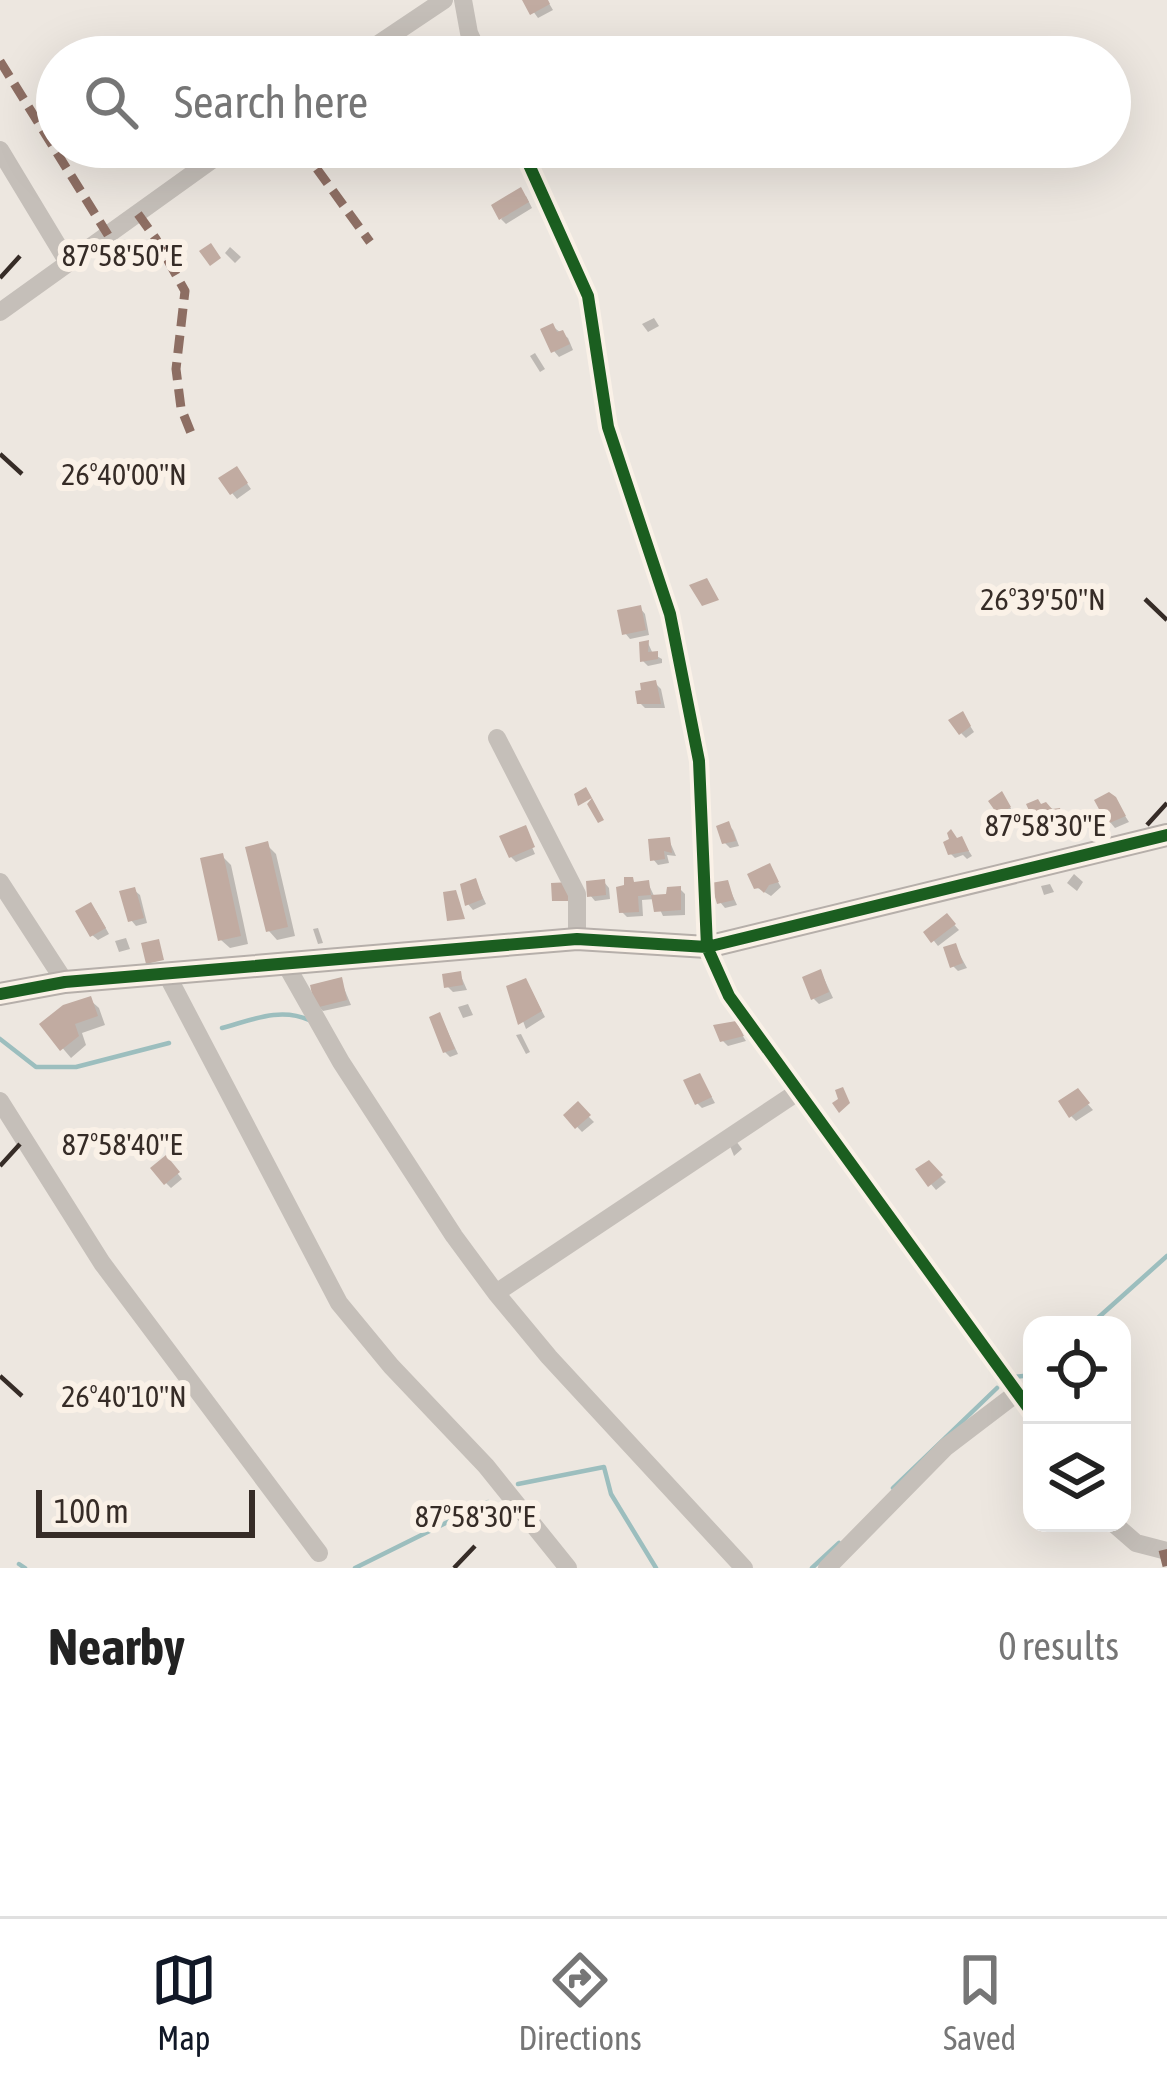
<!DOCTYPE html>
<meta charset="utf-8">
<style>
:root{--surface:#fff;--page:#f2f2f2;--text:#222;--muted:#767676;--line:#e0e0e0;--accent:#111827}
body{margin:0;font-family:"Asap Condensed",sans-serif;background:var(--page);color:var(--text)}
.controls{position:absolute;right:36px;bottom:36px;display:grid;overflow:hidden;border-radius:24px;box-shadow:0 12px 48px #0002}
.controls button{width:108px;height:108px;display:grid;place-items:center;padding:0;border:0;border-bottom:3px solid var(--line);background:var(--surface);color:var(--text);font:60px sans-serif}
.scale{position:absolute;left:36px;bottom:30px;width:219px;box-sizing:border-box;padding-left:12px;border:6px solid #362c27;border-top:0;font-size:33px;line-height:42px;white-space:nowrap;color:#362c27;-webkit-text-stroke:9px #faf1e7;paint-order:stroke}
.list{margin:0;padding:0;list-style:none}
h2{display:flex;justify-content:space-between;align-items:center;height:156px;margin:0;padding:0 48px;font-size:51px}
h2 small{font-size:39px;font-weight:400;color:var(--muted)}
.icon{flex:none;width:66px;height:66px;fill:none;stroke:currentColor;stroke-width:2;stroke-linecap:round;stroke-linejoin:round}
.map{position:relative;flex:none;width:1167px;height:1568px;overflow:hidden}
.search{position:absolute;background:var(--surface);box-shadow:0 12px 48px #0002;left:36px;right:36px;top:36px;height:132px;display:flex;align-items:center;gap:30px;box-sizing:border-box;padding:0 42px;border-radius:66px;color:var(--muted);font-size:45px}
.sheet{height:348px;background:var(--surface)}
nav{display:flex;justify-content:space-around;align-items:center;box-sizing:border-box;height:168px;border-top:3px solid var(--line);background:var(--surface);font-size:33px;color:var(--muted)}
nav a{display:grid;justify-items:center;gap:6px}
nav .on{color:var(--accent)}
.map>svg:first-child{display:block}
.shadow{fill:#0003}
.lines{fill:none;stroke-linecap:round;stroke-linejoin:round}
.stream{stroke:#9cbebe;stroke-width:4.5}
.building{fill:#c1aba1}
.street{stroke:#c5bfb9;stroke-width:18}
.secondary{stroke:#b6afaa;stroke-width:24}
.quiet{stroke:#8d6e63;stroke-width:9;stroke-dasharray:18 9;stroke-linecap:butt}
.cycleway-casing{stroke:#faf1e7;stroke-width:20}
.cycleway{stroke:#1b5e20;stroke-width:12}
.ticks{fill:none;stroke:#362c27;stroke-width:4.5}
.ticks-label{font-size:30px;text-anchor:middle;fill:#362c27;stroke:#faf1e7;stroke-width:12;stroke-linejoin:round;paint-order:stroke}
</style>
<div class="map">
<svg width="1167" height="1568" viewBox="0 0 1167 1568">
<rect width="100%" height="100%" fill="#ede7e0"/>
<path class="shadow" d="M525,0H547L553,10L538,18Z
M526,196L532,208L506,224L501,219Z
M230,247L241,257L235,263L225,253Z
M654,318L659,326L648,332L642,324Z
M552,326L568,338L573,350L559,357L554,351Z
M535,353L545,369L540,372L530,356Z
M241,475L251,489L237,499L232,493Z
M640,608L645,614L649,635L630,639L625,633Z
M648,643L653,654L662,659V663L648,666L643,661Z
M655,683L661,689L665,708H645L640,703L644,692Z
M963,715L974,732L966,738L961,733Z
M1114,799L1129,822L1115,828L1110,822Z
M1006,800L1014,814L1006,819L992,802Z
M1038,803L1058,811L1068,829L1062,831L1053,825L1043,829L1038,824Z
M728,825L733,830L739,846L730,848L724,842Z
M525,831L535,854L516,862L511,857Z
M961,839L972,856L967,859L963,855L955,858L950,853Z
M669,840L676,856L667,855L669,863L658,865L653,859Z
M267,845L276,854L295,936L277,940L269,931Z
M222,856L231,865L248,944L230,948L221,940Z
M769,867L781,887L771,896L756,887Z
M1074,874L1083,882L1077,891L1067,883Z
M476,882L486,904L473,910L468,904Z
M604,882L609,888L610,899L595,901L590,895Z
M648,883L655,898L669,897L680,889L685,894V915L663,916L655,899L642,900L643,916L627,917L622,912L637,885Z
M727,883L737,905L725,908L720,902Z
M1050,884L1054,892L1044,895L1041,886Z
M134,890L140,895L147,923L136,926L131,920Z
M96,911L109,934L98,940L92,935Z
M947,917L959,930L938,946L927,932Z
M318,928L323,943L318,944L313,929Z
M126,938L130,949L119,952L115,941Z
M955,946L967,968L958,971L953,966Z
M821,972L833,998L819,1004L814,999Z
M460,974L467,990L453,992L447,986Z
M341,981L351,1005L323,1011L318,1006Z
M526,981L545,1017L526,1029L510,987Z
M90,1000L99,1008L105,1025L82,1033L86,1045L71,1058L43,1025Z
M468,1004L473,1015L463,1018L458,1007Z
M440,1015L458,1054L450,1057L445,1052Z
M735,1024L746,1041L728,1046L722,1040Z
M521,1034L530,1052L526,1054L516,1035Z
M700,1076L715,1103L702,1108L697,1103Z
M1077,1092L1093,1110L1076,1121L1071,1116Z
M578,1106L594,1122L582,1132L567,1116Z
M736,1141L742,1149L734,1156L730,1146Z
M166,1159L182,1179L171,1188L166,1183Z
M928,1164L946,1182L936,1190L919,1170Z"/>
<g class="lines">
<path class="stream" d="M222,1028C252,1020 280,1007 309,1020
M0,1039L36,1067H76L169,1043
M1090,1325L1167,1256
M1013,1377L1032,1375
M518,1484L604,1467L611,1494L656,1568
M893,1488L997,1388
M19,1564L25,1568
M355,1568L488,1502
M812,1568L839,1543"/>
</g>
<path class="building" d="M522,0H548L550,4L530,15Z
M521,187L529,202L499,220L491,205Z
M211,243L221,258L210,266L199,251Z
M553,323L557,332L563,330L570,344L551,353L540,329Z
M237,466L248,483L230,495L218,478Z
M707,578L719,600L702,606L689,585Z
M641,605L646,630L622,635L617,610Z
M649,640L648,652L658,651V659L640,662L639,642Z
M656,680L661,704H637L635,691L641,690L640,683Z
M963,711L971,726L959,735L948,720Z
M586,787L604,820L598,823L587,804L592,798L578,806L574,794Z
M1002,791L1011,807L998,815L988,801Z
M1109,792L1116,797L1126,816L1107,824L1094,800Z
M1038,799L1041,804L1046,802L1052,809L1060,808L1065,823L1055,827L1046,822L1036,826L1026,804Z
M729,821L736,841L722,844L716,826Z
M526,825L535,847L509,858L499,836Z
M951,829L957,838L962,836L969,851L948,855L943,842L949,839L947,833Z
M670,837L672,853L664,851L665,859L650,861L648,839Z
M268,841L288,927L266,932L245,847Z
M223,853L241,936L218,941L200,858Z
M770,863L779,882L769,885L764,893L759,888L754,889L747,874Z
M624,877H633L634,882L649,880L651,895L638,896L639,912L619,913L616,887L624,885Z
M476,878L483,899L465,906L460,884Z
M605,879L606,895L587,897L586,881Z
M728,880L734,900L717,904L711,883Z
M571,882V901H552L551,883Z
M681,886V910L654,912L651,895L666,894L667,887Z
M135,887L144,918L128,922L119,891Z
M456,890L465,919L447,921L443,892Z
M91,902L106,928L90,937L75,911Z
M947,913L956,924L931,943L923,932Z
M159,939L164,960L146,964L141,943Z
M956,943L963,963L950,968L943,947Z
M821,969L829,992L811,1000L802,977Z
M461,971L463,985L444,988L442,974Z
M342,977L347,1000L315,1008L310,985Z
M526,978L542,1011L518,1025L506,986Z
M91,996L98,1016L75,1024L79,1036L60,1051L39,1024L63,1005Z
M440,1012L455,1049L443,1053L429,1017Z
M736,1021L744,1036L720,1042L713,1025Z
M700,1073L712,1097L695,1105L683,1080Z
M843,1087L850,1103L839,1113L832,1103L838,1099L835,1090Z
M1078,1088L1090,1103L1069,1118L1058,1101Z
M578,1101L591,1115L575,1129L563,1115Z
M166,1155L180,1172L164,1185L150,1168Z
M929,1160L943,1175L928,1187L915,1169Z"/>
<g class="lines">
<path class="street" d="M463,0L469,33L480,57
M359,57L444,0
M521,147L588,296L608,427L670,614L699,761L707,947L729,996L1032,1413
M0,150L67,261
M0,312L230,147
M497,738L577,894V939
M0,882L65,982
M285,963L341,1062L454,1236L496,1293L549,1357L744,1568
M166,973L339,1303L391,1366L486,1466L568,1568
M0,1101L102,1263L319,1553
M496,1293L799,1091
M1113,1523L1136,1543L1167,1551
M827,1568L946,1447L1017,1393"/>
<path class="secondary" d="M0,994L65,982L577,939L707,947L1167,835"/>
<path class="quiet" d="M0,61L108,235
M301,147L370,242
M138,214L156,239L185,291L176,369L181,408L193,438
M1163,1550L1167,1566"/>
<defs>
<path id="cycleway" d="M521,147L588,296L608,427L670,614L699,761L707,947L729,996L1032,1413
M0,994L65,982L577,939L707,947L1167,835"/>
</defs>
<use href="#cycleway" class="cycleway-casing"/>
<use href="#cycleway" class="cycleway"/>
</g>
<path class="ticks" d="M0,278L20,256M0,454L22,474M1145,599L1167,620M1147,825L1167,803M0,1166L20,1144M0,1376L22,1396M454,1568L475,1546"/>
<g class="ticks-label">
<text x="122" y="266">87°58'50"E</text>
<text x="124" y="485">26°40'00"N</text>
<text x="1043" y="610">26°39'50"N</text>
<text x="1045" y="836">87°58'30"E</text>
<text x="122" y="1155">87°58'40"E</text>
<text x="124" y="1407">26°40'10"N</text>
<text x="475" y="1527">87°58'30"E</text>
</g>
</svg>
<div class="controls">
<button><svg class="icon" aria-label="locate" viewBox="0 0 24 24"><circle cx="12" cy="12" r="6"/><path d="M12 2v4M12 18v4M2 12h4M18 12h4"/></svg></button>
<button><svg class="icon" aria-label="layers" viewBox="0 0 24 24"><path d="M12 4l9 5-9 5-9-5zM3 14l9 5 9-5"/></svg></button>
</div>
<div class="scale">100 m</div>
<div class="search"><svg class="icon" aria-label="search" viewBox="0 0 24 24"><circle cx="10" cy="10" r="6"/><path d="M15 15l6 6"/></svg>Search here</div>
</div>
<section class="sheet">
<h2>Nearby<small>0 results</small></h2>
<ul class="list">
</ul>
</section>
<nav>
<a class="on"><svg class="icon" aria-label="map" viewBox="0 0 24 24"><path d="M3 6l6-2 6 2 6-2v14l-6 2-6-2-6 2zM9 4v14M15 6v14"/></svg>Map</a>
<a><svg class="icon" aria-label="directions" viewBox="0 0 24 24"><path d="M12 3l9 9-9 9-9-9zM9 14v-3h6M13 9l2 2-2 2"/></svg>Directions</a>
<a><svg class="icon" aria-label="saved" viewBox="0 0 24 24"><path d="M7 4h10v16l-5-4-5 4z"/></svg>Saved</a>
</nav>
